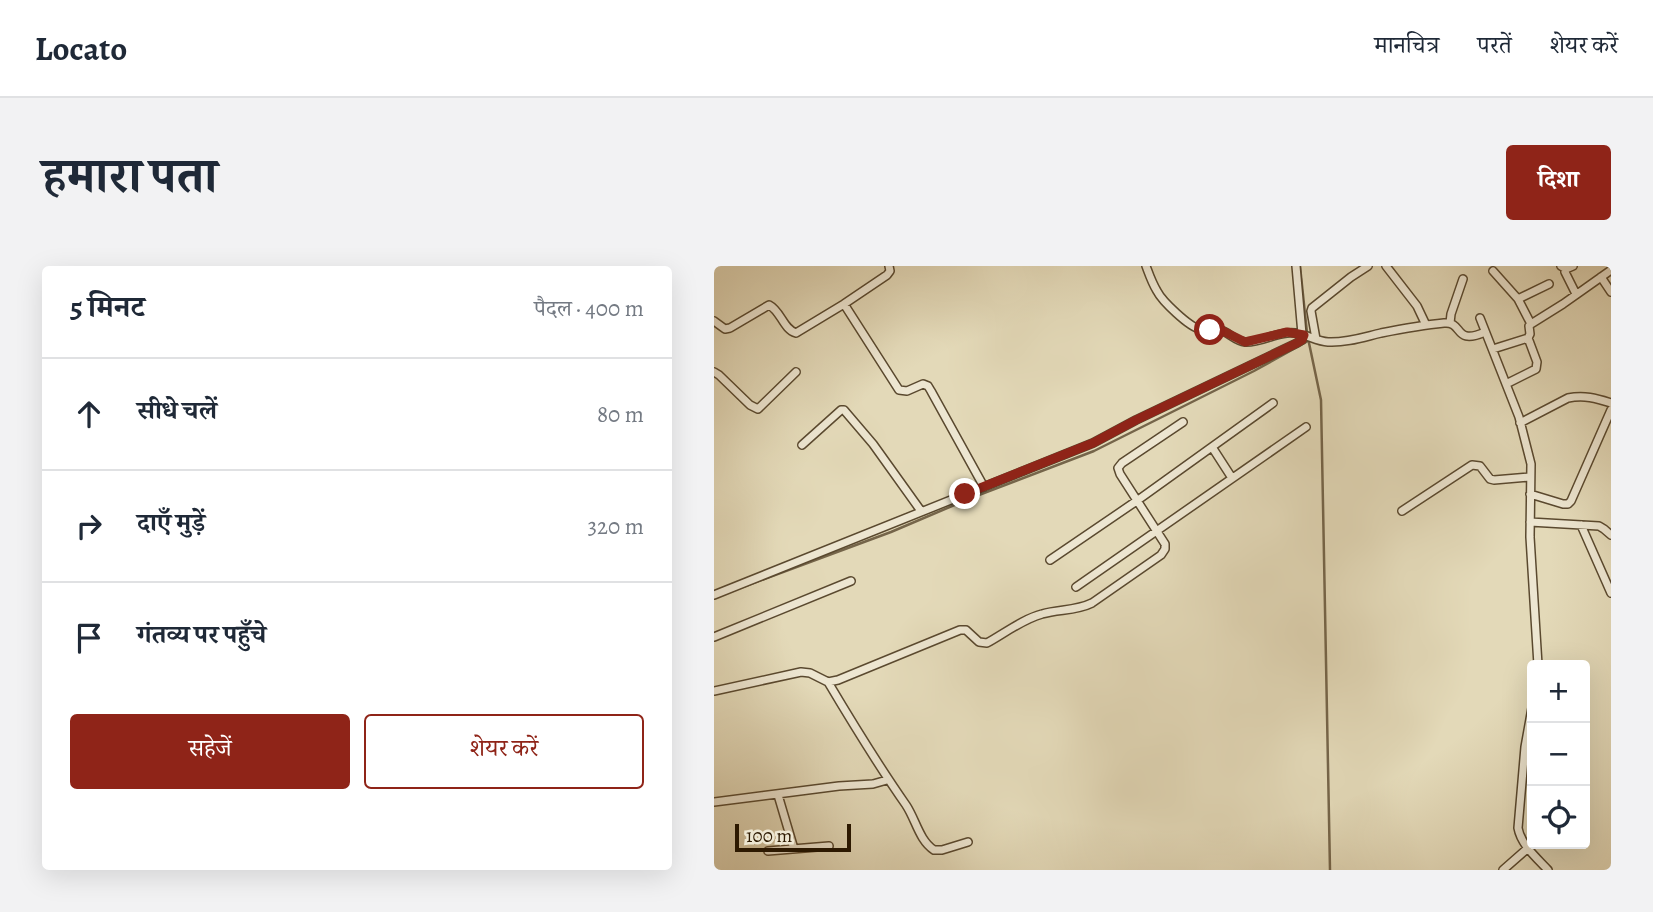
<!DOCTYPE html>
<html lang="hi">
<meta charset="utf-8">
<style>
:root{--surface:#fff;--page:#f2f2f3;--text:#1f2937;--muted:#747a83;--line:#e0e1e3;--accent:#8f2418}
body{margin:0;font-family:Alegreya,"Noto Serif Devanagari",serif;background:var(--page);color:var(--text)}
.controls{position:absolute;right:21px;bottom:21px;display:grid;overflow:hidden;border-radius:7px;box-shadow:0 7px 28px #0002}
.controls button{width:63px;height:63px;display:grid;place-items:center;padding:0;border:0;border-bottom:2px solid var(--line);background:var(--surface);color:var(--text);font:35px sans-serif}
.scale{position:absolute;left:21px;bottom:18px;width:116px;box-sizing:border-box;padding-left:7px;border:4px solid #2d1901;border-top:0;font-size:19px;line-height:24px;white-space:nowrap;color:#2d1901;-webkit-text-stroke:5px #ede6d1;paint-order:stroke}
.stop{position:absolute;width:21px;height:21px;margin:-16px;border:5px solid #8f2418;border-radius:50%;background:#fff}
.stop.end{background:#8f2418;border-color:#fff;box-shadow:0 2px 7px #0008}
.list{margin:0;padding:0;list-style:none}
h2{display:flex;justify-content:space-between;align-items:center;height:91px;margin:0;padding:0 28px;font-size:30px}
h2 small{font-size:23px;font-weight:400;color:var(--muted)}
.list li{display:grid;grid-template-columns:46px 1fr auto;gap:21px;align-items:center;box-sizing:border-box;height:112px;padding:0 28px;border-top:2px solid var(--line)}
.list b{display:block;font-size:26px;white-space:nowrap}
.list em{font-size:23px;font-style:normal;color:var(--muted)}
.actions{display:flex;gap:14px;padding:21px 28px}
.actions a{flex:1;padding:16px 0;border:2px solid var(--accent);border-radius:7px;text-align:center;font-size:24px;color:var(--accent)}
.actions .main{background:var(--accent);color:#fff}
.icon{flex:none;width:38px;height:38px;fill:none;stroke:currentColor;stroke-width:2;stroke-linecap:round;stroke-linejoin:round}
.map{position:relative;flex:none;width:897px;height:604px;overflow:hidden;border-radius:7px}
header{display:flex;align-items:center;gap:42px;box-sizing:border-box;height:98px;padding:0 35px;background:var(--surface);border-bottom:2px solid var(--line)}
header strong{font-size:33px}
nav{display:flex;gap:38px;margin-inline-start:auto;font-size:24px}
.intro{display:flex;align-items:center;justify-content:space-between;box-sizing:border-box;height:168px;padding:0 42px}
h1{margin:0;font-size:49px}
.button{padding:18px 32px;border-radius:7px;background:var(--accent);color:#fff;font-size:24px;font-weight:700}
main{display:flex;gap:42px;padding:0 42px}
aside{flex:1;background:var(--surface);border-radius:7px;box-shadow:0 7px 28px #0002}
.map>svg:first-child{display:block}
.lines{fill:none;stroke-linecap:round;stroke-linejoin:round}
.stream{stroke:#75654a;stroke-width:2.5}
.minor-casing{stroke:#5a492f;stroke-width:10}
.minor{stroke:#ede6d1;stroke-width:7}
.route{stroke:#8f2418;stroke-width:9}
</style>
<header>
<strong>Locato</strong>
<nav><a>मानचित्र</a><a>परतें</a><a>शेयर करें</a></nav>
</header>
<div class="intro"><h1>हमारा पता</h1><a class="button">दिशा</a></div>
<main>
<aside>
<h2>5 मिनट<small>पैदल · 400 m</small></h2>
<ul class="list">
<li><svg class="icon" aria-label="ahead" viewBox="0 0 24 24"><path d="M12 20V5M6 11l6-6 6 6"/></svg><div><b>सीधे चलें</b></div><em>80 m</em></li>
<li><svg class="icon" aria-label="right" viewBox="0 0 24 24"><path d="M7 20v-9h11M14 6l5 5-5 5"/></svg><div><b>दाएँ मुड़ें</b></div><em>320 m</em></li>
<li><svg class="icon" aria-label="arrive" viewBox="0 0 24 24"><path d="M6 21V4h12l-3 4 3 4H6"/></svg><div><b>गंतव्य पर पहुँचे</b></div></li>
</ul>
<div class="actions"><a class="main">सहेजें</a><a>शेयर करें</a></div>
</aside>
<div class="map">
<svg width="897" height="604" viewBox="0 0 897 604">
<rect width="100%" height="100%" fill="#e3d9b8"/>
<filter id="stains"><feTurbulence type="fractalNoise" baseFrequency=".00286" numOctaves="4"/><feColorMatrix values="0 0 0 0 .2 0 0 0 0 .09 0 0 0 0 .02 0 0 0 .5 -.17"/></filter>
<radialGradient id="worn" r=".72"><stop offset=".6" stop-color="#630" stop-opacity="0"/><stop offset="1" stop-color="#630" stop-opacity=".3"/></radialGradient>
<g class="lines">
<path class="stream" d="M586,0L593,67
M595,77L607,134L616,604
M26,322L177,266L257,232L380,185L540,105L594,75"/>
<defs>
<path id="minor" d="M432,0C435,8 438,17 443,25C448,35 475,61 486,63C493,65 500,62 507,64C515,67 522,75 531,76C545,77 559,68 573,67C588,65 600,75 614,76C632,77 650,71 667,67C687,63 709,59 730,57C750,55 739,80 771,66
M582,0L588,68
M672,0L703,40L712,59
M847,0L852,3L859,0
M779,5L804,33L817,58
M851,6L862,28
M887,11L897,26
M804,33L835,18
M130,38L185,124L193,125L209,118L214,120L217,125L270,221
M766,52L805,151L817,198L816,271L824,399
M0,55L11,63L16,62L55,39C67,45 69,63 82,67L130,38L173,9L176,5L175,0
M736,57L737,48L749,13
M602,73L597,45L598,42L637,11L654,0
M779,83L814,72L816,68L815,60L817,58L849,38L897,4
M0,106L5,109L36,139L44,143L82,106
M792,118L822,103L823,96L814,72
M806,157L854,132C870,129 882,132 897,137
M88,179L127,144H130L159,178L207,245
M498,181L518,212
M816,228L849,238H854L857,235L897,144
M688,245L758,199L766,200L776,213L780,214L816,211
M816,256L885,260L890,263L897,269
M867,259L897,327
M336,294L424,234L559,137
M362,321L592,161
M0,329L379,177L422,154L583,77L588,74L590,69
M0,371L137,315
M114,416C139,458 164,499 192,539C202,554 205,574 220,584H228L254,576
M0,425L87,406L96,407L114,416L124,414L246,364H252L265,376L273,377C291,367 309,353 328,348C345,343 362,345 378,337L447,289L451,283V278L406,208L404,202L408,197L469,156
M818,442L811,481L804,562C807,579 823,592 834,604
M64,529L80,583
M0,536L125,520L159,518L173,514
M54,585L115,580
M789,604L814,582"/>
</defs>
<use href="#minor" class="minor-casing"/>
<use href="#minor" class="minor"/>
</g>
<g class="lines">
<path class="route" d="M251,228L379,177L422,154L583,77L588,74L590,69L573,66L531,76L507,64H496"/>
</g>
<rect width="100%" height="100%" filter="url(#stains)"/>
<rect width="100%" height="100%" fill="url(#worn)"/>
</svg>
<div class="controls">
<button>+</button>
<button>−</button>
<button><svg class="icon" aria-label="locate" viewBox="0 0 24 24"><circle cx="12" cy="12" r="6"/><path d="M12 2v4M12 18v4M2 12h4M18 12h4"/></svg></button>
</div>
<div class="scale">100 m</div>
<div class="stop" style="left:496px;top:64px"></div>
<div class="stop end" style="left:251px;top:228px"></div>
</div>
</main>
